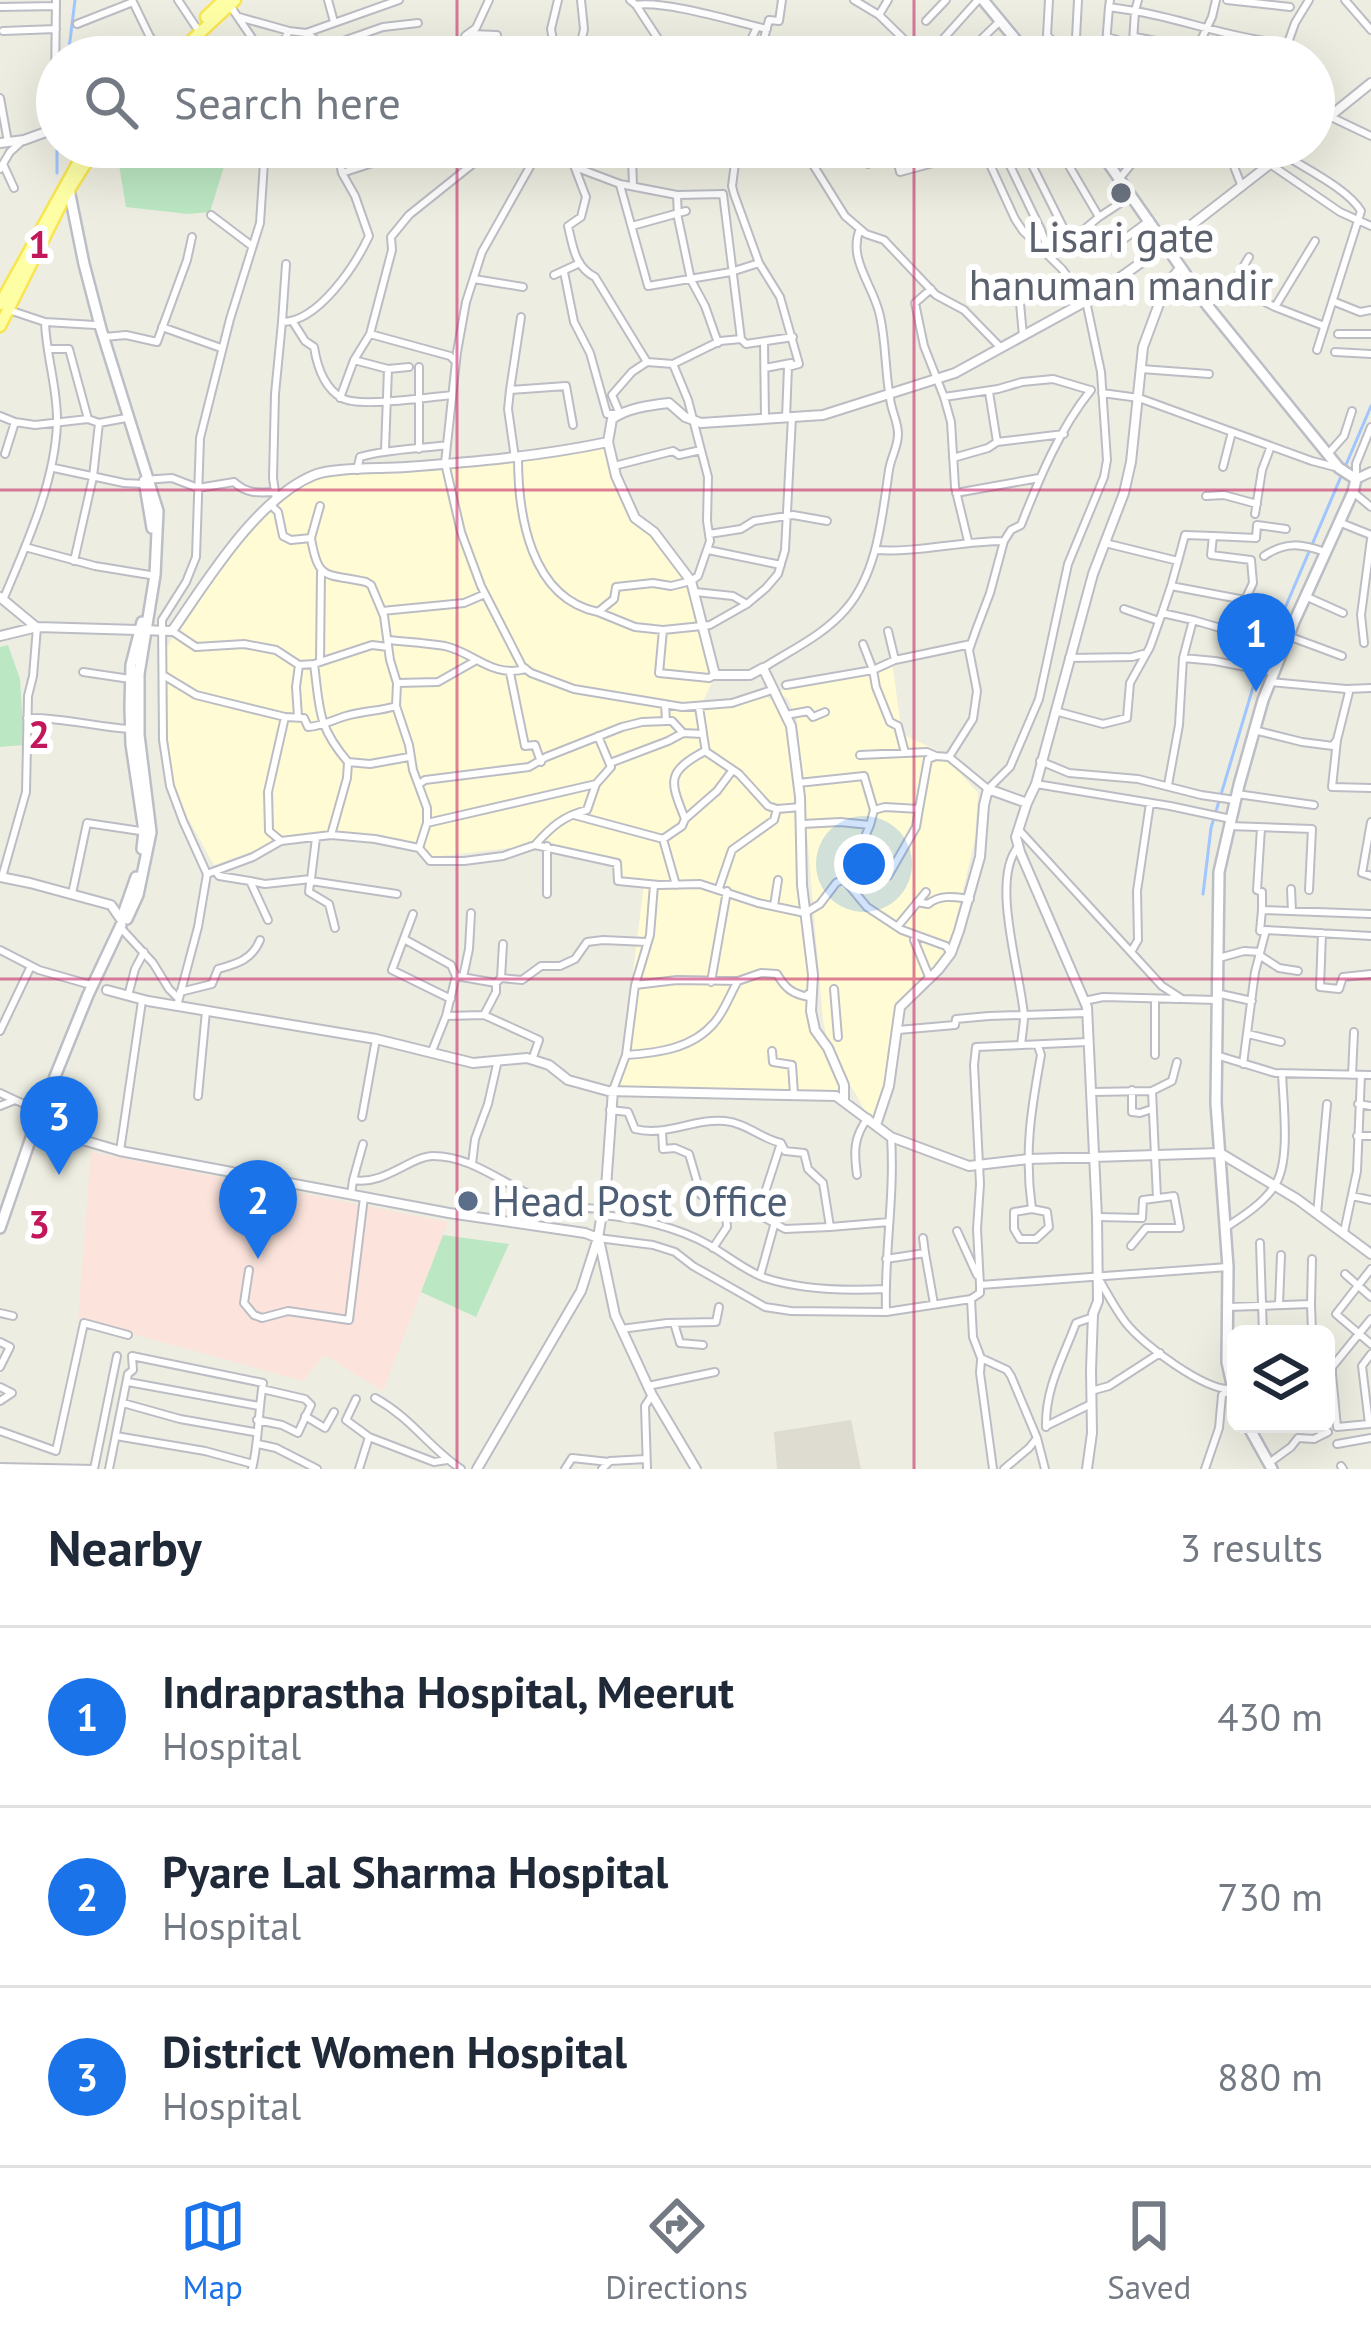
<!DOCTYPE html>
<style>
:root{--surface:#fff;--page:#f6f6f7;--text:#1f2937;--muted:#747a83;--line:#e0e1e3;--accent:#1a73e8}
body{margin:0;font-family:"PT Sans",sans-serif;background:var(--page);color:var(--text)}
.controls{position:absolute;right:36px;bottom:36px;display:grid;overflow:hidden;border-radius:18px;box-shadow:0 12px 48px #0002}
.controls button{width:108px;height:108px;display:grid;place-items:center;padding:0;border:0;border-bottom:3px solid var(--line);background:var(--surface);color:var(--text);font:60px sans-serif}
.you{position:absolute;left:864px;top:864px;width:42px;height:42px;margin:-30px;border:9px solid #fff;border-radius:50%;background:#1a73e8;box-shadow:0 0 0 18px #1a73e833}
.badge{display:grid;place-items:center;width:78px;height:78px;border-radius:50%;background:var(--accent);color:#fff;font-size:39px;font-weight:700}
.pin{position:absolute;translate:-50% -99px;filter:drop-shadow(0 3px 6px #0008)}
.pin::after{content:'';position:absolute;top:63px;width:42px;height:36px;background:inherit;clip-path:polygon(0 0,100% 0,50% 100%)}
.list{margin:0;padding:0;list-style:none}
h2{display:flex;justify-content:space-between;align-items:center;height:156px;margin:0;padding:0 48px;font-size:51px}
h2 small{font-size:39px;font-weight:400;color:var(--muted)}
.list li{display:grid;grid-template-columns:78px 1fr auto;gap:36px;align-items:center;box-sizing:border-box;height:180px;padding:0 48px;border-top:3px solid var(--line)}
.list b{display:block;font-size:45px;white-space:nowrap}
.list p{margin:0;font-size:39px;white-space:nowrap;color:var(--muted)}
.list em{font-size:39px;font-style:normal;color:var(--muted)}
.icon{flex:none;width:66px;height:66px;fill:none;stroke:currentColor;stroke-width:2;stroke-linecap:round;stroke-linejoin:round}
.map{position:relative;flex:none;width:1371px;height:1469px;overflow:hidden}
.search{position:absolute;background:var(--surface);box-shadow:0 12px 48px #0002;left:36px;right:36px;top:36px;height:132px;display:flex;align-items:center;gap:30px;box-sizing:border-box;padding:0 42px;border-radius:66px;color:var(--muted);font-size:45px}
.sheet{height:696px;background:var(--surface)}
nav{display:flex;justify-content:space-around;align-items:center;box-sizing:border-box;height:168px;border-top:3px solid var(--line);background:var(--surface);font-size:33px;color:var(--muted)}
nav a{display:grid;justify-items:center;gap:6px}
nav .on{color:var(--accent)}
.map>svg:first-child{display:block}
.commercial{fill:#fffcd5}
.education{fill:#dedcd0}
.medical{fill:#fce4dc}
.green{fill:#bce7c3}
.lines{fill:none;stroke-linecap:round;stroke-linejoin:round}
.stream{stroke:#a0c5ff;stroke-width:3}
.minor-casing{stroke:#bcbdc4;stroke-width:10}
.tertiary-casing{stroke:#bcbdc4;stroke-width:12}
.secondary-casing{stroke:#bcbec6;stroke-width:14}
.primary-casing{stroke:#f8e550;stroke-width:15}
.minor{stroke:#fff;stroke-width:6}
.tertiary{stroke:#fff;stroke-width:8}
.secondary{stroke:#fff;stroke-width:9}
.primary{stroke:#feffa5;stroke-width:10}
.grid{fill:none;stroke:#c2185b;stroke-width:3;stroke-opacity:0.55}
.worship-dot{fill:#6b7280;stroke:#fff;stroke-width:4.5}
.service-dot{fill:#5c6f8a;stroke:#fff;stroke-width:4.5}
.labels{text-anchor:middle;stroke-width:12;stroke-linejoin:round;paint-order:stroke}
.worship-label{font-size:42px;fill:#5b616d;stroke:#fff}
.service-label{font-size:42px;fill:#4e5e75;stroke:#fff;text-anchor:start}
.grid-label{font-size:39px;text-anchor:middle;font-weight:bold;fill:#c2185b;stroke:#fff;stroke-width:12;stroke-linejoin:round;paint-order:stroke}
</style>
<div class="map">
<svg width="1371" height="1469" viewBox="0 0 1371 1469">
<rect width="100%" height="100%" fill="#eeede1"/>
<path class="commercial" d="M608,442L635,517L654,532L687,573L715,675L701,706L702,710L732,704L760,693L783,707L791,726L810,915L811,1011L829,1051L823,1020L797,719L788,699L777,692L892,662L902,734L942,753L978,793L975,838L947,959L898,1004L888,1057L889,1083L878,1121L868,1118L856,1094L838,1068L845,1101L836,1096L834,1090L619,1088L644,883L618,881L617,863L535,845L432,857L419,848L331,835L281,841L214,865L170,786L163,740L164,652L210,576L250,527L316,473L425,465Z"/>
<path class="education" d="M851,1420L861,1469H777L774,1432Z"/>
<path class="medical" d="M91,1152L448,1222L383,1391L324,1355L303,1381L78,1319Z"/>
<path class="green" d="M116,147H230L210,212L188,214L126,207Z
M8,645L20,679L24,745L0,747V647Z
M443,1235L509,1244L476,1317L421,1292Z"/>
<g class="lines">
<path class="stream" d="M68,57L75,0
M57,173V138
M1203,894L1211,828L1257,674L1371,406
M992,1287L1010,1286"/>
<defs>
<path id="minor" d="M132,0L149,35L163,57
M178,0L196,27
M328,0L334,22
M630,0L636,5L670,57
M854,0L879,15L922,57
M1049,0L1047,35L1067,57
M1110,0L1109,7L1135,11L1132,57
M1138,0L1135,11C1182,19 1227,37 1273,42
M1227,0L1290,7
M1345,0L1371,30
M636,5C664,0 736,22 767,29
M0,7L56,6
M231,7L265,57
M879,15L888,0
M239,17L289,31L306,33L399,0
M926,21L946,0
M77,24L133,2
M3,31L56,29
M306,33L326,47L328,57
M471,34L497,35
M1107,37L1134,45
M1135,37L1197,49
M944,38L978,0
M326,47L383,27L418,23
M275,57L289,31
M464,57L465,36L476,28L489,0
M556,57L551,29L558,0
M578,57L584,29L581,0
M649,57L667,53
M743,57L757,27
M759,57L769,20L779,21L782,0
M963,57L999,22
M1002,57L1018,41
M1075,57L1078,0
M1105,57L1109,7
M1193,57L1212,17L1216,0
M1283,57L1295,23L1309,0
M0,98L8,142
M1331,117L1371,136
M52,130L53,107L48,85H55L56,0
M541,147L482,252L466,302L457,352L445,463L461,532L481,586L522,666L531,673L574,689L682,707L732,703L772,690
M567,147L586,197L581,217L568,226C573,247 575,267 595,277L647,362
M744,147L745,158L735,163L732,186L734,194L759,263L780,297L799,364L788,367L786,418
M802,147L845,216L866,234L884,240L936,295L964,310L1001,348
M866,147L868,164
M894,147L900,172L992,147
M986,147L988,160L1015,219L1023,231L1062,269L1086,301L1101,372L1107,460L1104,477L1068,564L1039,699L1010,767L988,789L949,757L973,719L977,691L969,650L976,630L990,593L1004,541L1011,530L1021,525C1039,479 1060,428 1091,390
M1001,147L1041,230L1046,244V251
M1023,147L1070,241L1099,217L1058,147
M1283,154C1306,169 1348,189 1361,211L1317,350
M632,159L633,185
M3,164L14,188
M1270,164L1340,212L1371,226
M575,167L620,184L677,195L678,218L691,280L705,306L718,343
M0,169L10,152L21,142
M342,173L391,157L401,147
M1120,178L1145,147
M620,185L648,286L731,272L759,263
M1242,187L1233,164L1243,147
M677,195L723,194L741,339
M211,215L252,246
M1099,217L1131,196
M632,226L686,211
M1105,253L1150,220
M564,272L574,322L590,353L607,414H620L612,395L632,372L647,362L673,364L720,341L741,339L746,344L793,337
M554,275L580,263
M474,279L523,287
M1018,281L1023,336
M1232,286L1275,307L1324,326
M931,289L915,303L924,346L944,397L951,422L955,487L968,541
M1335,302L1360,312L1371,310
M1207,305L1232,286L1249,257
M1275,307L1315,241
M9,310L45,322L95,325
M282,322L286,264
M293,322L305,341L314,347C317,366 324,388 342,398C359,408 430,397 452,395
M162,327L221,348
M1338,334H1371
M104,337L126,335L157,342L187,260L192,237
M764,342L765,419
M50,349H69L88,419
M1335,352L1371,354
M354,360L388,369L409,367
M454,360L450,356L370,334L392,250L391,237L409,215L494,147
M765,368L791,363
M1141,369L1209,374
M510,390L521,317
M989,392L997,442
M1102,393L1139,398L1312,461L1335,467
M944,397L998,389L1022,382L1053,379L1090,390
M340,398L354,360L370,334
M0,416L15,422L35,425L88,419L99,423L126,418
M419,449V367
M385,450L388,369
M5,454L15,422
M1328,454L1344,436L1352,411
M518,457C518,514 530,598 598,612L614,599L616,587L653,583L671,586L691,581L698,576L710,541L707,521L708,477L688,400L673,364
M515,458L508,409L510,390L566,386L573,425
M953,458L988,448L997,442L1064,434
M614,466L673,451L679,455L701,450
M1223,467L1232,432
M54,468L124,483L144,484
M357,470L360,457C388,449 417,449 447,445
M1356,479V464L1371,427
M143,480L172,478L198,488L234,482C247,494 258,493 275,492
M1353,492L1371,507
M956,493L1039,478
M1206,496L1224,495L1257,504
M276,499L273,478L275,394L282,322C318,322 355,266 369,236L355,196L342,173L337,147
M270,504L278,512L283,536L291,540L311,538C318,582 326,573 366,582L371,585L384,616L390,660L397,683L396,706L409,745L413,770L427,808V823L419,848L430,861H464L503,856L535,845L617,863L618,881L659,885L700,884L758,903L805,913L820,904L836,883L848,876L870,825
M1255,514L1262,470L1271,446
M1341,523L1371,535
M709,534L741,529L754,521L793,515L827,521
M1213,536L1256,538L1257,525L1286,529
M311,538L320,506
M1105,543L1178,561L1171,586
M25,547L95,566L150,575
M708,550L781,565
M875,550C919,553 960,541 1004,541
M1264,556C1286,541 1302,544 1325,552
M74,561L93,477L99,423
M1178,561L1185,535L1213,536L1211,555L1251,560L1253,583L1245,600
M695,592L733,596L747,604
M1305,596L1343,613
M3,600C26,545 55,483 57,423C58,389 46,356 45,322
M1124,609L1159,621
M382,611L464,603L485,594
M598,612L635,627L663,630L702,626L710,625L747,604L766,588L778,574L785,550L792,417
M1162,613L1171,586L1245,600L1238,632
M1193,620L1234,632H1263L1286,640
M663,630L659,673L709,678L715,675
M172,631L196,647L244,644L276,650L299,665L314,664L372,645L388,647
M888,631L895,660L971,644
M1288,636L1342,656
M388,640C407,642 426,643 445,646C475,653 491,678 526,669
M1364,643L1361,615L1371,539
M1069,658L1132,657L1143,654
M895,660L873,670L876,687L890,722L898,726L905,753
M320,662L321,571
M314,664C320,709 317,726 348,762L347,778L331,835
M763,668C791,650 824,635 846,609C878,572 882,516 889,470C891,457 898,447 898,434C898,422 891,410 890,398C885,371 886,343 880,316C874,286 847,259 860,229
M83,672L130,679
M510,673L525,746L535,745L541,762
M163,675L196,695L285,717L268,792L269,831L281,841
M1270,682L1346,689L1349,692L1337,740L1332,787L1371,788
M397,683L438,682L475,661
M786,685L873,670L863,644
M1346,689L1371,688
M665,704L666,721H672L683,733L703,734L706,752
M699,707L703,733
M1055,711L1103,724L1127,718L1130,683L1150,647L1162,613L1193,620L1183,658
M786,715L808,711L813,717L825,712
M285,717L304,718L308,727C323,726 332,720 346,716C363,711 380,711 396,706
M298,717L296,687L299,665
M27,718C63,717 95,727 130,729
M1254,730L1302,742L1333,746L1336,741
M860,755L927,752L936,756
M1040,761L1069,773L1138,779L1201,795L1235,800
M348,762L370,764L409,757
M610,763L668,741L683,733
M798,783L864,776L874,810
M419,784L425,780L529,767L546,757L622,727L642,722L666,721
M1036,784L1170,806L1231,819
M1168,785L1179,725L1183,658L1215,661L1272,672
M1237,794L1314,805
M574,815L663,839
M685,819L717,791L732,771
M1371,822L1362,873L1371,876
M427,823L596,784
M1229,826L1312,829L1309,890
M1261,828L1257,890L1262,892V910
M801,829L803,824L840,822L870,825L874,810L885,807L919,809L928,759L936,756L949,757
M1018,829L1162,986L1182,999L1216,1000
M535,845C551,827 563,816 587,810L596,784L611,767L598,736
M1018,847C990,880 1021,974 1024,1016C1024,1025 1022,1035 1021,1045
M216,872L219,876L250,881L268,920
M207,874L253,857L281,841L331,835L375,839L419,848
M888,876L916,827L919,809
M2,877L26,792L28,696L33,676L37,627
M842,877L867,907L902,930L946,946L950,952
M250,881L265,884L311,879L316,838
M311,881L397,894
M310,883L309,892L329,904L335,928
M676,885L663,839L682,826L685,819C671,782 664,773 705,751L739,774L768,806L777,809L801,807
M719,888L732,850L774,820L777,809
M1291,889L1292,911
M72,894L87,823L147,832
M547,894V846
M917,902L928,904C941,894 954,897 970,899
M774,906L778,880
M413,914L392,970L451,999
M120,927L153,963L169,989L178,998
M897,927L926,892
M1266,930L1260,931L1262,910L1371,914
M1322,933L1320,987L1339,989L1343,977L1371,974
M404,939L451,965L456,976
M914,940L930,979
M0,950L39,970L91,985
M1131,952L1138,940L1137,891L1150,803
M1259,955L1279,968L1298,971
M1219,958L1244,951L1260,952
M463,977L469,949L471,913
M501,978L503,944
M711,982L727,891
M496,983L501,978L522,980L541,966H560L575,959L587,942L603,940L646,942
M635,985L677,980L738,981
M834,989L838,1037
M180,992L212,984L218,969C236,964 252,960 260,940
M1216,993L1252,1001
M128,996L135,969L144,952
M1155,999V1055
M1084,1001L1103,997L1179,999
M177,1006L198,927L207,874L183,821L170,786L163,740L162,620L186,582L196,557L200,438L230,319L260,223L265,147
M484,1015L539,1040L532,1060
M898,1030L955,1025L956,1019L989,1016L1087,1013
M0,1031L31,966
M1248,1034L1281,1042
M432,1051L446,1016L456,976L496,983V992L484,1015L446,1016
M772,1051L773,1062L792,1065L794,1094
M626,1055C657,1053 692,1049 714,1023C724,1012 730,994 738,981L761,973L777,974C785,988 792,994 809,997L808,994
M1216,1055L1275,1073L1371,1075
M1243,1064L1255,972L1266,930L1371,936
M1352,1075L1354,1032
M613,1090L626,1055L635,985L650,935L654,885
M1132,1090V1112L1140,1113L1152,1109
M1152,1091L1172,1081L1177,1062
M1091,1092L1152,1091L1157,1198
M0,1093L15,1100
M198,1096L206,1011
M1358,1104L1371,1106
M0,1106L15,1100L41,1111
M610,1110L628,1112L635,1129C666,1137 694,1118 725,1121C746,1123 762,1139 781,1143L785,1151L804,1153L808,1169L823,1183L830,1227L889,1222
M362,1117L376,1039
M662,1131L663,1149L675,1148L689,1154L701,1195L725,1200L758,1214L781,1143
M1357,1136H1371
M120,1151L142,1001
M472,1164L475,1139L488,1104L498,1060
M857,1175C854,1153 853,1137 868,1118
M353,1180L363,1144
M351,1195L353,1180C384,1186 411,1156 433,1156C469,1156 498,1180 529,1194C553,1206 576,1208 603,1209
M1352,1196L1371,1200
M1032,1209L1014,1212V1229L1020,1239H1036L1049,1227L1047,1212L1032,1209C1024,1153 1031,1110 1041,1055L1038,1046
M758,1214L785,1229L830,1227
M1317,1214L1327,1104
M602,1215C636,1218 678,1227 709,1245C728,1256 744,1270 765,1278C802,1290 846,1291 885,1289
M1097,1217L1142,1218L1143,1200L1174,1196L1180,1228H1146L1131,1246
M1225,1228C1242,1217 1264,1203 1275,1185C1291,1161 1283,1102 1282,1073
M957,1231L977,1275
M1344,1232L1357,1171L1361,1075
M598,1238L653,1245L675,1252L693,1266L765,1307L791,1311L886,1312L971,1299L980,1293V1285L1228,1267
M923,1238L925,1253
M1260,1243L1263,1334
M713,1248L727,1227L725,1200
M886,1259L925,1253L934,1304
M1371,1269L1336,1314L1371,1344
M249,1270L244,1303L254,1315L262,1318L288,1311L349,1320L364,1197
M1345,1274L1371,1297
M760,1276L775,1222
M1100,1281C1108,1295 1116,1310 1126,1323C1142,1344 1205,1391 1231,1389
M980,1285L977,1229L980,1184L974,1065L976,1047L1088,1042
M971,1299L973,1337L981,1358L1007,1370L1011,1376L1037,1438L1045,1469
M1279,1304L1281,1255
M1311,1304L1312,1259
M1228,1307L1311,1304L1312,1334
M886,1312C884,1253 895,1196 891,1137
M0,1313L13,1316
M674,1323L680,1343L703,1345
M621,1329L667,1323L716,1322L719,1307
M0,1342L10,1347L0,1367
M981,1360L980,1373L993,1469
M1326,1373L1332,1374L1337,1427L1369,1424L1362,1366L1371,1354
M1332,1374V1367L1371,1319
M128,1382L259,1406
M648,1386L715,1372
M0,1387L12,1393L0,1401
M1091,1391L1109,1386L1160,1353
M375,1398C413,1419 428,1447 461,1469
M356,1399L346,1420L369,1437
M123,1403L180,1419L254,1432
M305,1416L325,1428L334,1412
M257,1420L282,1425L298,1433L311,1405L305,1399L262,1389
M1046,1426L1091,1404
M1046,1427C1045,1388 1063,1358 1076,1323L1093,1317
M0,1431L56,1451L84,1323L128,1335
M116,1436L205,1451L253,1464
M258,1444L276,1448L317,1469
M1337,1444L1371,1438
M1269,1463L1291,1447L1298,1438L1314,1439L1328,1432
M1341,1466L1343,1469
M0,1467L94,1469L117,1356
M109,1469L128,1374L133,1370L132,1356L263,1383C258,1412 259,1441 252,1469
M359,1469L369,1437L434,1462L447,1460
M565,1469L572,1458L609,1462
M602,1469L610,1461L646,1459
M647,1469L645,1406L652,1395
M1004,1469L1029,1448L1037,1438
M1205,1469L1219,1428L1222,1395L1225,1393"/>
<path id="tertiary" d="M1314,129L1371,83
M0,143L24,140L57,128
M608,442L616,476L635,518L654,532L691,581L715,675H750L763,668L791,726L800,797L802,885L813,975L811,1011L815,1030L828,1048L844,1085V1101
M1356,479L1371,472
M0,597L35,626
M0,636L37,627L172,631C207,581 256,499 314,475C332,467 384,469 406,467C474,462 541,456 608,442L612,419C627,408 651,405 669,403L685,417L701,423L823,415L955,373L1090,299L1167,244L1292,147
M1027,803L1016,837L1020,852L1087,1007L1097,1217L1098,1301L1093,1314L1091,1370L1092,1433L1087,1469
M0,877L30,883L111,905L120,918
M107,990L148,1001L376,1039L473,1063L527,1058L549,1065L568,1080L608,1091L836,1096L891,1137L969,1166L1029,1159L1220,1153L1297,1199L1371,1254
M876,1125L889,1086L900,1007L938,970L951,953L959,931L980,857L984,805L988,789L1027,803L1036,784L1093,574L1124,493L1131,462L1143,347L1166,285L1181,267
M35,1126L120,1151L449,1213L585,1233L598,1238
M599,1239L615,1315L652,1395L696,1469
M477,1469L581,1291L598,1238L606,1188L613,1090"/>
<path id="secondary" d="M983,0L1030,57
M1097,147L1207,305L1339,468L1356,479L1353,492L1294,622L1263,700L1239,785L1219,872L1216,1103L1228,1267L1227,1362L1236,1403
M68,185L84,264L101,329L158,511L155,575L139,674V735L151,832L138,895L127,919
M145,486L152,528
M142,622L131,665L130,707L131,744L144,831L142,849
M122,917L136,877
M0,1228L35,1126L88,995L121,925
M1247,1424L1272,1469"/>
<path id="primary" d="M206,17L224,0
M174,57L235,0
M0,304L87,147
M0,326L65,196L96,147"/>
</defs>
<use href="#minor" class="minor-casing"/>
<use href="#tertiary" class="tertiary-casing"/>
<use href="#secondary" class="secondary-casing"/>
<use href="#primary" class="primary-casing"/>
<use href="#minor" class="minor"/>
<use href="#tertiary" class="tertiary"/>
<use href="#secondary" class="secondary"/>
<use href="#primary" class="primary"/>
</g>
<path class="grid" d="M457,0V57M914,0V57M457,147V1469M914,147V1469M0,490H1371M0,979H1371"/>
<circle class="worship-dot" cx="1121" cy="193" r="12"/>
<circle class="service-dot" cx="468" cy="1201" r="12"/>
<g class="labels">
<g class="worship-label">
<text x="1121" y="252">Lisari gate<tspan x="1121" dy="48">hanuman mandir</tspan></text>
</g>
<g class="service-label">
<text x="492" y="1216">Head Post Office</text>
</g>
</g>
<g class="grid-label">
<text x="39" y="258">1</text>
<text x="39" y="748">2</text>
<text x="39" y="1238">3</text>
</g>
</svg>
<div class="controls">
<button><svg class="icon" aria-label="layers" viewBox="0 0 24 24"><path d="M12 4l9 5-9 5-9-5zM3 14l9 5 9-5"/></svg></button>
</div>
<div class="you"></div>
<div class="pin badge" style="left:1256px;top:692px">1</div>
<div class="pin badge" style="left:258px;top:1259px">2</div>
<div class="pin badge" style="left:59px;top:1175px">3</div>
<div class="search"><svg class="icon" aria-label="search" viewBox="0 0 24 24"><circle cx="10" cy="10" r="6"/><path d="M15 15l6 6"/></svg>Search here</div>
</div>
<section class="sheet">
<h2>Nearby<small>3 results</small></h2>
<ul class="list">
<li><span class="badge">1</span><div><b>Indraprastha Hospital, Meerut</b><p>Hospital</p></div><em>430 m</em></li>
<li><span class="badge">2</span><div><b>Pyare Lal Sharma Hospital</b><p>Hospital</p></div><em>730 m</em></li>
<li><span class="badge">3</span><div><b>District Women Hospital</b><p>Hospital</p></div><em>880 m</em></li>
</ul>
</section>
<nav>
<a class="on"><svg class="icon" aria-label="map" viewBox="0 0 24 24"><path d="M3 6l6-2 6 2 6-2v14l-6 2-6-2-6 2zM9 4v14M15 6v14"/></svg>Map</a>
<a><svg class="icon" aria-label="directions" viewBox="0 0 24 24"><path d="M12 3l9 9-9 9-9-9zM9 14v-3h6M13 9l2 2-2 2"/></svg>Directions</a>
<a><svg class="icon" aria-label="saved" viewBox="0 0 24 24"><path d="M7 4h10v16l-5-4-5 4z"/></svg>Saved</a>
</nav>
